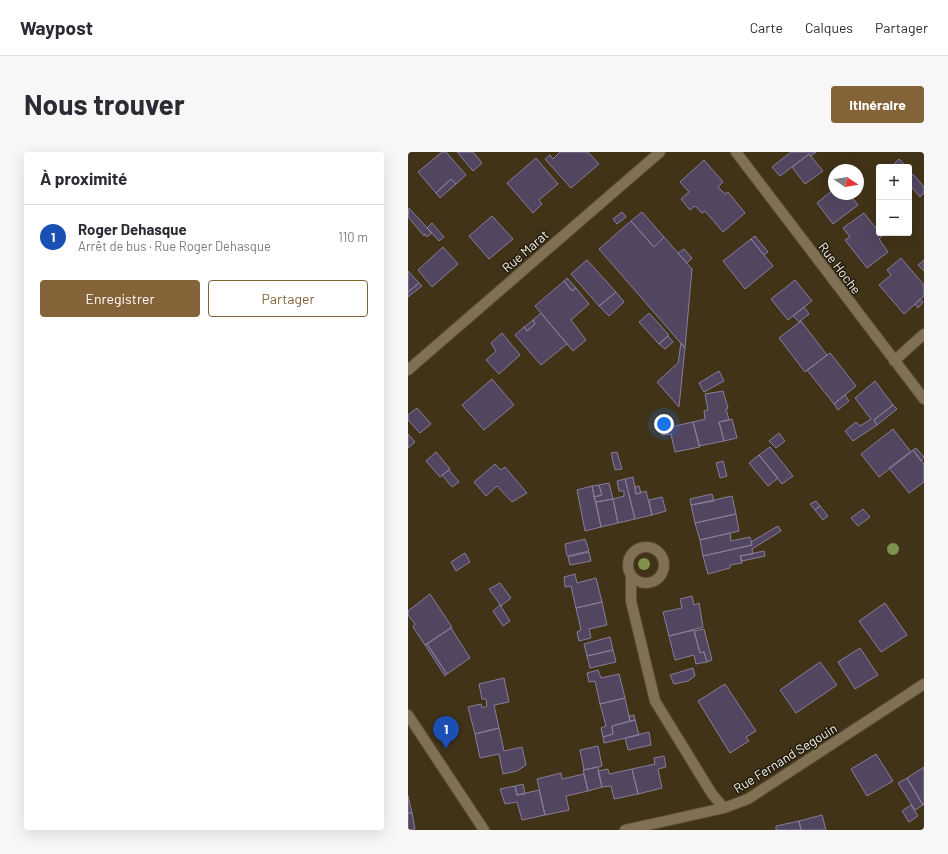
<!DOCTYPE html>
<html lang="fr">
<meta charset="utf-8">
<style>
:root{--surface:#fff;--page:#f7f7f7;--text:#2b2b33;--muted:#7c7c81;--line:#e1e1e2;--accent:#836337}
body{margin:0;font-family:Barlow,sans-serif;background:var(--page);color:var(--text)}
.controls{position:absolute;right:12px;top:12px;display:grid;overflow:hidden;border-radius:4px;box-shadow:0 4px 16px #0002}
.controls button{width:36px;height:36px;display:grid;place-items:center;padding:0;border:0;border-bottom:1px solid var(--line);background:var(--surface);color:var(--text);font:20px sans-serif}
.compass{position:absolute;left:420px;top:12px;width:36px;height:36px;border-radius:50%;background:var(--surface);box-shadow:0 4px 16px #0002;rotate:102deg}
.you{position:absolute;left:256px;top:272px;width:14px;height:14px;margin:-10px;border:3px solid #fff;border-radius:50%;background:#1a73e8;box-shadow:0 0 0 6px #1a73e833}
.badge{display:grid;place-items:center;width:26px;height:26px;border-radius:50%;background:var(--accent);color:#fff;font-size:13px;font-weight:700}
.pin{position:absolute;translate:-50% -33px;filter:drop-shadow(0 1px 2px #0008)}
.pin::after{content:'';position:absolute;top:21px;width:14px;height:12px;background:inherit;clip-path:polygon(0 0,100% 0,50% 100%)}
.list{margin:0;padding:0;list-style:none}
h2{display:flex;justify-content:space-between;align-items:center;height:52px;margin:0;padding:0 16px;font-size:17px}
h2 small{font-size:13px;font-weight:400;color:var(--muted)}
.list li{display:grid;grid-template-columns:26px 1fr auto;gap:12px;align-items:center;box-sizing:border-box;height:64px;padding:0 16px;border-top:1px solid var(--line)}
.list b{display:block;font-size:15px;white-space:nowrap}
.list p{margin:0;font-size:13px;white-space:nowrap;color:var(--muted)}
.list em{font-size:13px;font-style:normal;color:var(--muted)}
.actions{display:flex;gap:8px;padding:12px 16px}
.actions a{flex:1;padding:9px 0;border:1px solid var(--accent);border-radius:4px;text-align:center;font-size:14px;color:var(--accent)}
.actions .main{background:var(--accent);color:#fff}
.map{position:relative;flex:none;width:516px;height:678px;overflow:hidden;border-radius:4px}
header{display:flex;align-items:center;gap:24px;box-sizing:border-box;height:56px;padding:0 20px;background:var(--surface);border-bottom:1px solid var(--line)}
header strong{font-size:19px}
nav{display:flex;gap:22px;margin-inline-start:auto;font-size:14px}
.intro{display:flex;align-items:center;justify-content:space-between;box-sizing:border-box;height:96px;padding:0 24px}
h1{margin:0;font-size:28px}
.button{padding:10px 18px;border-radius:4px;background:var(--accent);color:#fff;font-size:14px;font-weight:700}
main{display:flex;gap:24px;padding:0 24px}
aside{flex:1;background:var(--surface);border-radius:4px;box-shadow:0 4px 16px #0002}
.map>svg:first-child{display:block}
.building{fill:#514560;stroke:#897d9a}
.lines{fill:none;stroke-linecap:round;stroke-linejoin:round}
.street-casing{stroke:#5a4e36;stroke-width:12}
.street{stroke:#807154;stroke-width:10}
.tree{fill:#80904d}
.labels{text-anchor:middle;stroke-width:3;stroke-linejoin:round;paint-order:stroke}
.street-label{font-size:13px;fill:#f7efdf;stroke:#221c11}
</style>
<header>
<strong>Waypost</strong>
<nav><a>Carte</a><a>Calques</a><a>Partager</a></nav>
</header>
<div class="intro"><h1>Nous trouver</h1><a class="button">Itinéraire</a></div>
<main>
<aside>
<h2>À proximité<small></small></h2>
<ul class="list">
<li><span class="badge" style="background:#1a4fb4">1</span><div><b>Roger Dehasque</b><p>Arrêt de bus · Rue Roger Dehasque</p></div><em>110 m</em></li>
</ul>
<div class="actions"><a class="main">Enregistrer</a><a>Partager</a></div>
</aside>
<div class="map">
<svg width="516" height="678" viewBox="0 0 516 678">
<rect width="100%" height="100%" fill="#413318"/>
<path class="building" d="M34,0H38L58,23L48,32L43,27L28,41L10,20Z
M49,0H65L74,11L65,19Z
M152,0H180L191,12L163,36L137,7L142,3L145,7Z
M383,0H408L403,4L401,2L372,24L364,15Z
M401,2L415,19L397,32L384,15Z
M128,6L150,32L131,48L134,52L125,61L99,31Z
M491,7L499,15H487L485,13Z
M296,8L315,30L310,35L317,42L320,40L337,61L315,80L297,59L294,61L287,54L282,58L273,47L281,40L272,30Z
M505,22L516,35V41L512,45L501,32V26Z
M43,27L48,32L32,46L28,41Z
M426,37V42H441L450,53L425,72L409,51Z
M1,56L24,81L19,85L17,82L16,84L0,65Z
M214,60L218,65L209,72L205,67Z
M234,60L256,85L246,95L223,69Z
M456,61L474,84L471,87L480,100L459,116L437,88L442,85L435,76Z
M84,64L105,87L81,107L61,84Z
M223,69L246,95L256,85L284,117L277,196L191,97Z
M24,71L36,85L31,89L19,76Z
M347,84L360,100L356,103L343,87Z
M343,87L365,114L337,137L315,109Z
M35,95L50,112L24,135L10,118Z
M276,97L284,106L279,111L270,101Z
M493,106L516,133V144L496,162L471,133L483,123L479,118Z
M179,108L208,140L191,154L163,122Z
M516,108V119L510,113Z
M0,119L11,131L0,140Z
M159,126L168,136L164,139L156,129Z
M387,128L404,149L380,168L363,147Z
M156,129L164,139L168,136L181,152L163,168L178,188L165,199L127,154Z
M11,131L14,134L0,145V140Z
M208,140L216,150L201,164L191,154Z
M512,147L515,150L510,156L507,152Z
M396,155L401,162L391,170L385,164Z
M133,161L159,192L133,213L107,183L116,175L119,179L127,172L125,168Z
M241,161L260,182V184L251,192L231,170Z
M125,168L127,172L119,179L116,175Z
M393,169L419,203L397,220L371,186Z
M94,181L112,203L91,222L78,208L88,199L83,191Z
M260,184L265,190L257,197L251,192Z
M273,191L277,196L271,255L249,230L270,211Z
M422,201L448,234L426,252L399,218Z
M311,219L316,229L296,240L291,231Z
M84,227L106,253L76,278L54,253Z
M467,229L485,253L466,268L469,273L445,289L437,279L448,270L452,274L463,267L447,246Z
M315,239L320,256L318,257L321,268L311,270L316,289L291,294L285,270L297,267L296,259L300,258L297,242Z
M437,243L441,249L430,258L426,252Z
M485,253L489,257L469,273L466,268Z
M9,256L23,272L12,281L0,268V263Z
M324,267L329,286L316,289L311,270Z
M261,270L262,275L285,270L292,295L267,300L263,282L254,283L252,272Z
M485,277L503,300L471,325L453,302Z
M371,281L377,289L368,296L361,289Z
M0,282L7,290L0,296Z
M362,295L385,324L374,332L351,303Z
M508,296L516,305L513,309L505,298Z
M505,298L516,312V330L501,341L481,316Z
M28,300L42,317L32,325L18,309Z
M209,300L214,317L207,318L203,301Z
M351,303L370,326L360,334L341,311Z
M315,309L319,324L312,326L308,311Z
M87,312L93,318L97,315L119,341L104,350L89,334L78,344L66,330Z
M41,318L51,330L44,335L34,323Z
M225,325L228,342L238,339L244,363L227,367L217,327Z
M217,327L227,367L210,371L205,347L216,344V339H211L209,329Z
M201,331L205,347L188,350L186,345L194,343L191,333Z
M191,333L194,343L186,345L184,334Z
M184,334L193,375L177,379L169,338Z
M231,334L233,341L228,342L227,335Z
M304,342L306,349L283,353L282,347Z
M324,344L328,362L287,371L283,353Z
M254,345L258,359L244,363L241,348Z
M205,347L210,371L193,375L188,350Z
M408,349L412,354L407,358L402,352Z
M412,354L420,364L415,368L407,358Z
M455,357L462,365L450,374L443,366Z
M328,362L331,379L292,388L287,371Z
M370,374L373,379L344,397L345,402L332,404L334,411L322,413V416L300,422L295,404L344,393L343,390Z
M322,381L323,389L342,385L344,393L295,404L292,388Z
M177,387L181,399L159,404L157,392Z
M356,399L357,404L334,409L332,404Z
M181,400L183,409L162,413L160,405Z
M57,401L62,410L48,419L43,410Z
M167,422L169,431L188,426L194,450L168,456L163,434L157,435L156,425Z
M92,431L103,446L93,454L81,437Z
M22,442L44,475L17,493L5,475L7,472L0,463V459Z
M284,444L286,453L291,451L295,475L261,484L255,460L274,456L272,447Z
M194,450L199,473L181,477L183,486L171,489L169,480L173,478L168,456Z
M477,451L499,483L473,500L451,469Z
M92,453L102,469L95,474L85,459Z
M43,476L62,506L39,522L19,492Z
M296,477L304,508L299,510L296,500L292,501L286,479Z
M286,478L292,501L296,500L299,510L288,512L286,503L267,508L261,484Z
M202,485L205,498L179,504L176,492Z
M19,492L39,522L37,524L17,493Z
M452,496L470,523L447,537L430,510Z
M205,498L208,510L182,516L179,504Z
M412,510L429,533L388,561L372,538Z
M285,516L287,524L280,529L266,532L262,523Z
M190,518L193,526L211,522L217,546L192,552L187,529L181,530L179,521Z
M96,526L101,550L86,553L91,576L67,582L60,555L73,552L74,556L79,554L78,547H74L71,532Z
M317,532L348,579L338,585L341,589L322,601L290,549Z
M217,546L222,569L204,574L205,582L195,585L193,576L198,574L192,552Z
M226,563L227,568L222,569L221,564Z
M227,568L231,583L196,591L195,585L205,582L204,574Z
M91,576L96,599L114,595L118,613L109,619L95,622L91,602L72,606L67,582Z
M241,580L243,593L220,598L217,586Z
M190,594L194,614L176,618L172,598Z
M468,602L485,629L459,644L443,617Z
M256,604L258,615L250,617L254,636L230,642L224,617L247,612L246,606Z
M190,615L194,635L180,639L175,618Z
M516,615V652L515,653L499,626Z
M200,617L201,622L224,617L230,642L206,647L203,634L194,635L190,619Z
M153,621L154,627L176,622L180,639L158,644L161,658L137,663L129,627Z
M499,626L515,653L507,658L490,631Z
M115,632L117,642L109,643L107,634Z
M107,634L109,643L131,638L137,663L114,668L109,650L97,652L92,637Z
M0,644L4,661H0Z
M503,653L510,664L501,670L494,659Z
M0,661H4L7,677L0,678Z
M414,663L418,678H393L391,669Z
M391,669L393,678H368V674Z"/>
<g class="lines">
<defs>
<path id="street" d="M328,0L516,247
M486,209L516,182
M0,218L252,0
M220 413a18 18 0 1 1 36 0a18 18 0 1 1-36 0Z
M223,423V449L247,549L304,642L316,656
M0,563L76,678
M217,678L316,656L340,647L516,532"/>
</defs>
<use href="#street" class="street-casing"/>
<use href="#street" class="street"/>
</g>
<g class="tree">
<circle cx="485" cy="397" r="6"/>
<circle cx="236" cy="412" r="6"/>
</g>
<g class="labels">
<g class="street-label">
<text transform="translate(117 99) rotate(-41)" y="5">Rue Marat</text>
<text transform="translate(432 116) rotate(53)" y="5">Rue Hoche</text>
<text transform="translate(377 606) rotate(-32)" y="5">Rue Fernand Segouin</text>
</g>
</g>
</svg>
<div class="controls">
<button>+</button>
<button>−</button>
</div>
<svg class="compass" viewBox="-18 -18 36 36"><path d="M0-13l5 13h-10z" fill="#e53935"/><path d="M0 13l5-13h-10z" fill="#7c7c81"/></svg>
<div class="you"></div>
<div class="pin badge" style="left:38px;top:597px;background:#1a4fb4">1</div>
</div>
</main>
